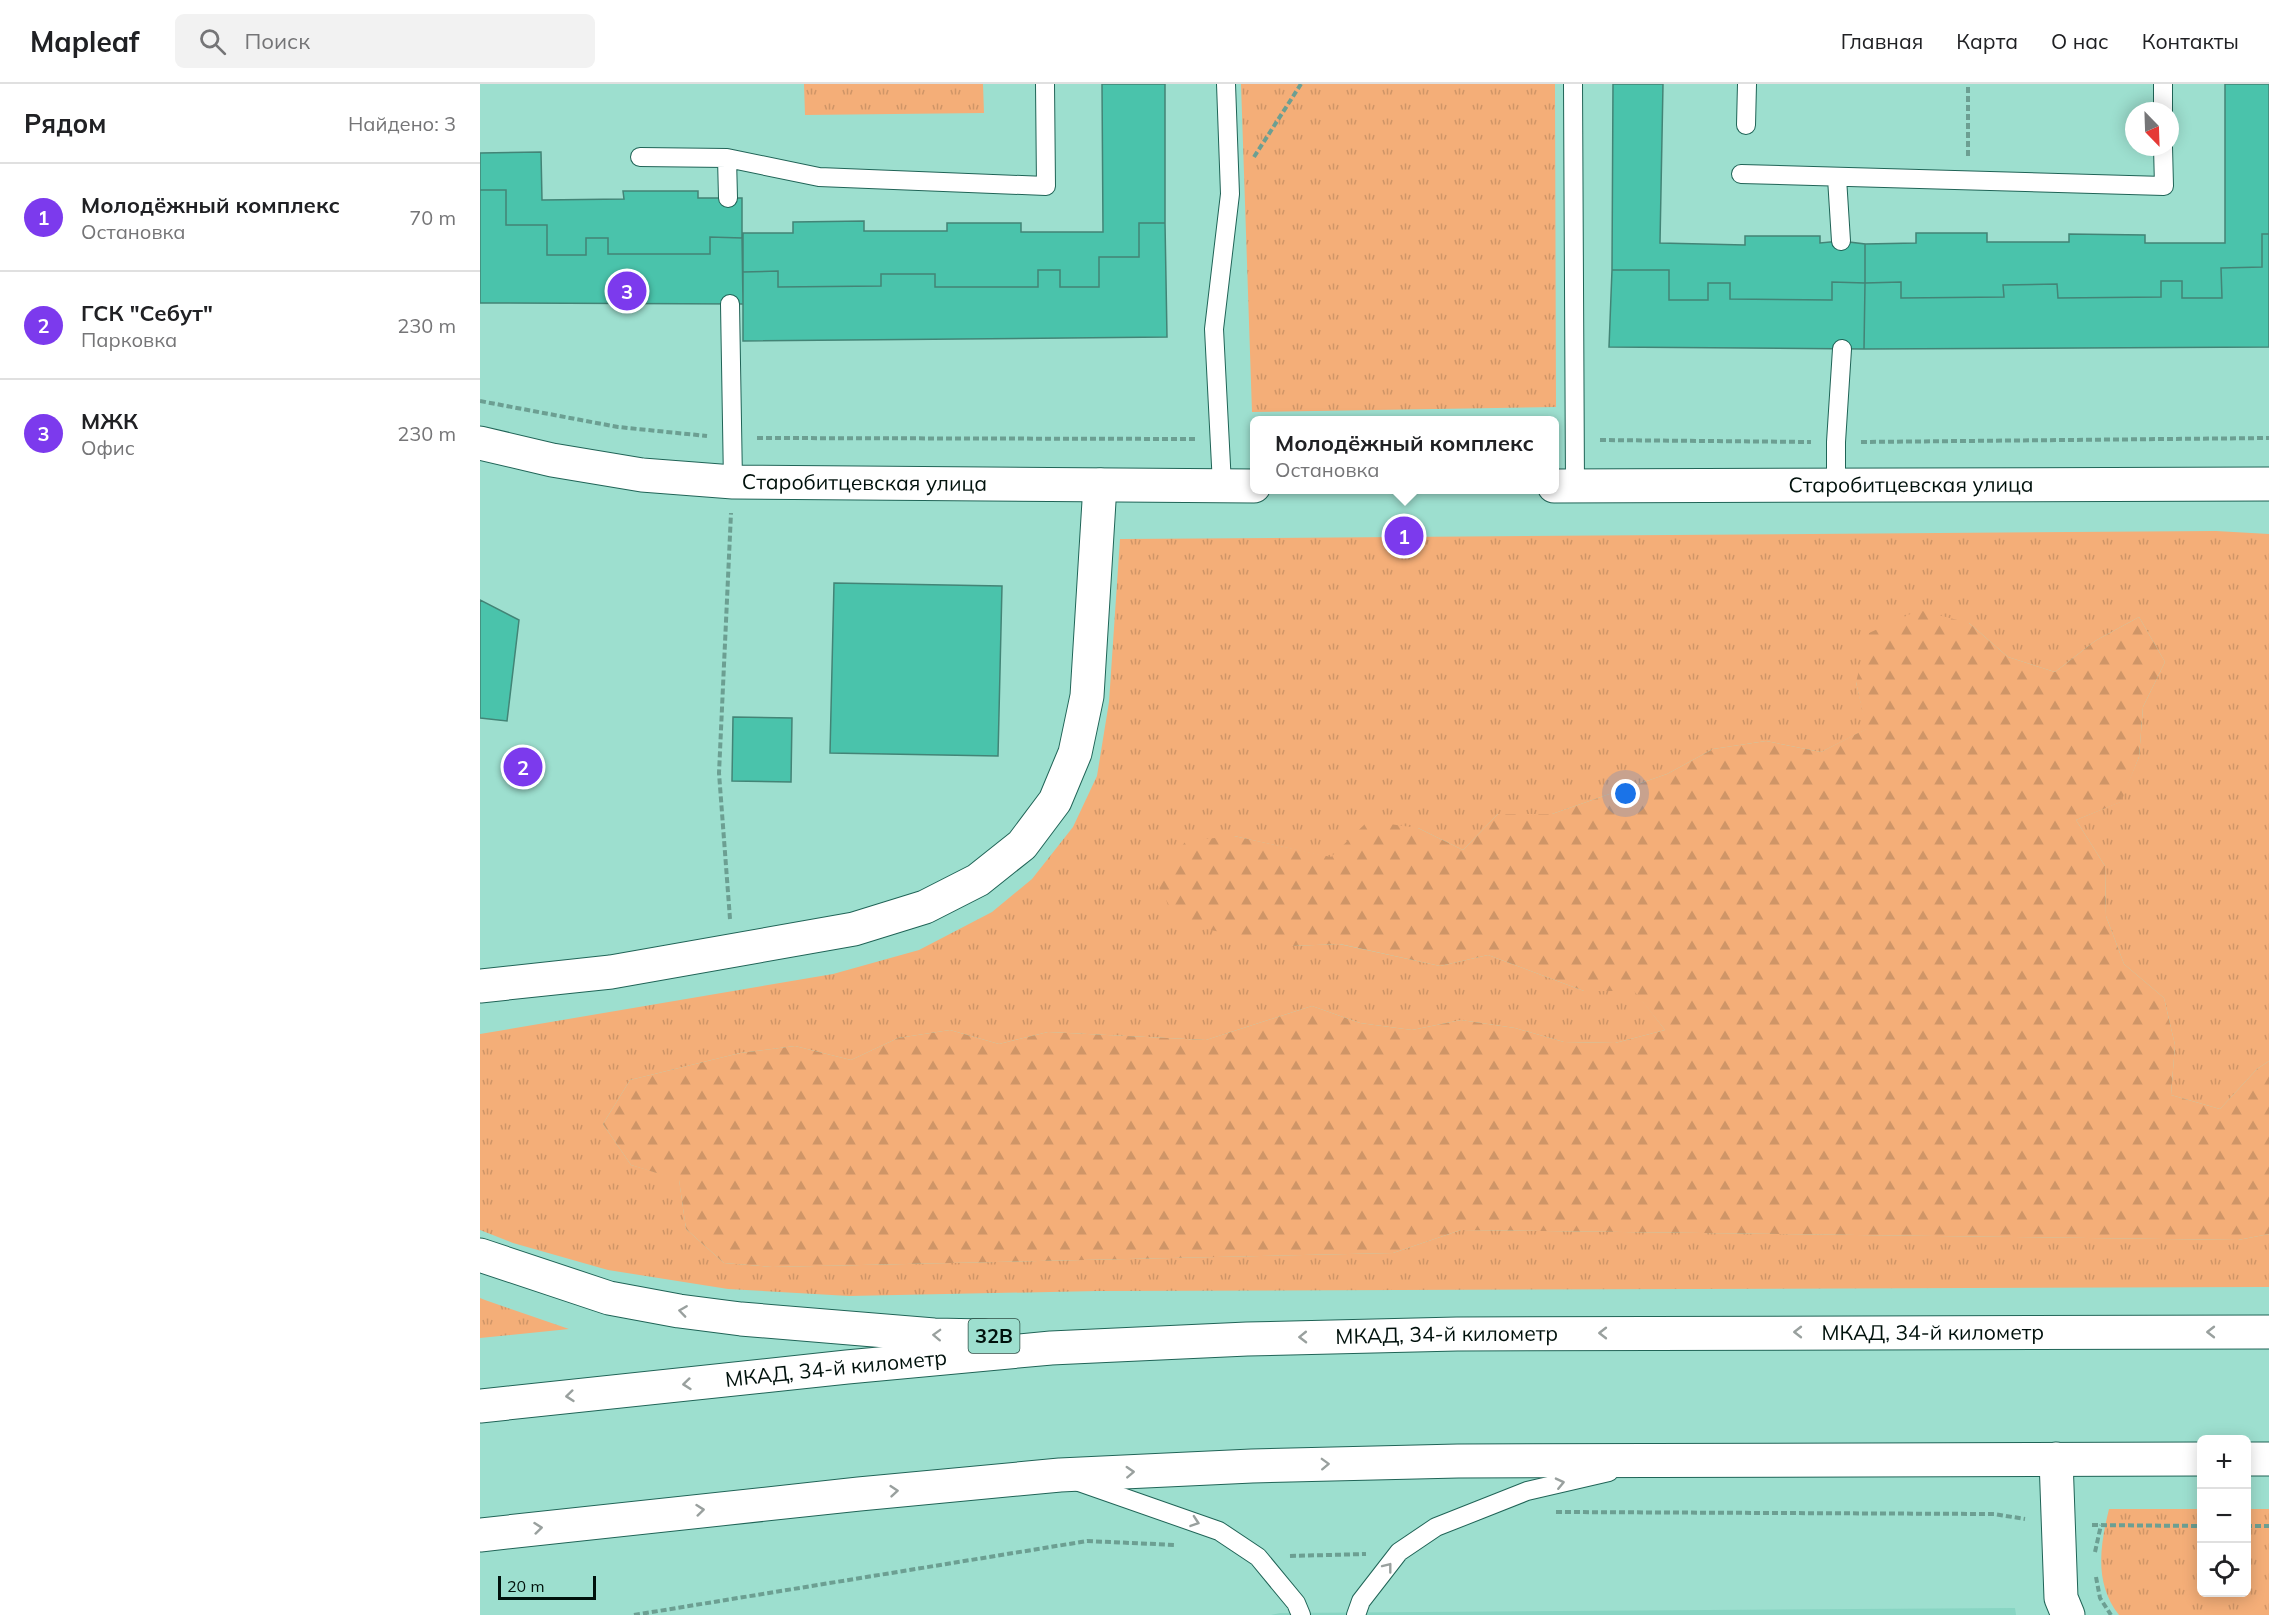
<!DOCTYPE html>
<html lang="ru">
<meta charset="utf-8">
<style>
:root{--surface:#fff;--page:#f2f2f2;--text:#202124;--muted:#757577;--line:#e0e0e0;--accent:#7c3aed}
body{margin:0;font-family:Mulish,sans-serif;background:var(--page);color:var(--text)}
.controls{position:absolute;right:18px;bottom:18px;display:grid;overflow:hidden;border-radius:9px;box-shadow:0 3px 15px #0003}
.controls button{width:54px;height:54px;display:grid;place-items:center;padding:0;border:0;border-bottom:2px solid var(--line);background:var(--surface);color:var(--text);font:30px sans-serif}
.compass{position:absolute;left:1645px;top:18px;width:54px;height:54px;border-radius:50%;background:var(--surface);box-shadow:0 3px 15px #0003;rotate:157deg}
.scale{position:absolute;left:18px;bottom:15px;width:98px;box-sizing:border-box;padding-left:6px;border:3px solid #00110c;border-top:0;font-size:16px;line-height:21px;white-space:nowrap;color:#00110c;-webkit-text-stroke:4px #9ddfcf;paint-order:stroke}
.you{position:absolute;left:1146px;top:710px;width:21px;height:21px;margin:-15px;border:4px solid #fff;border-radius:50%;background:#1a73e8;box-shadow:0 0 0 9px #1a73e833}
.badge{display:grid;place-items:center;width:39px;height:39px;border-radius:50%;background:var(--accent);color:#fff;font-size:20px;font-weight:700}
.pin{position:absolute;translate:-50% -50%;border:3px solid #fff;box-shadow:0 2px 6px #0006}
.popup{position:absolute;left:770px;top:332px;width:309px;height:78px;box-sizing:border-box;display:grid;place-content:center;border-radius:9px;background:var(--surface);filter:drop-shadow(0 2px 4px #0005);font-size:20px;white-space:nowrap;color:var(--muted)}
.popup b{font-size:22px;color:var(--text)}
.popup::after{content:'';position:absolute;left:50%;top:100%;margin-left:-12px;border:12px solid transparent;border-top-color:var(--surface)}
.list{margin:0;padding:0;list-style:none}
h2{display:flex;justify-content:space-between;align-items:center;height:78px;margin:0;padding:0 24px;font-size:26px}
h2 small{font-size:20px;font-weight:400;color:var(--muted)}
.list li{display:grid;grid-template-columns:39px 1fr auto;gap:18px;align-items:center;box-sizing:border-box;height:108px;padding:0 24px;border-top:2px solid var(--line)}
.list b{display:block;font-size:22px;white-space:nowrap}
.list p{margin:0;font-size:20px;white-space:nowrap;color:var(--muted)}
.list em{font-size:20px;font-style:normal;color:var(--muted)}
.icon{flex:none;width:33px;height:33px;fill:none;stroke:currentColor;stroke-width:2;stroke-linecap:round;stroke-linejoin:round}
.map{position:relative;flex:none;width:1789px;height:1531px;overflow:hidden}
header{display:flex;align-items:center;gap:36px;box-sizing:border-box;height:84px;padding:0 30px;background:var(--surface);border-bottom:2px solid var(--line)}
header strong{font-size:28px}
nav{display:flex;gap:33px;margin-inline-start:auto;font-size:21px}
.search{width:420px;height:54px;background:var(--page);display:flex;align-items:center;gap:15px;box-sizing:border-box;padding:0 21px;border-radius:9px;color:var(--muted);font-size:22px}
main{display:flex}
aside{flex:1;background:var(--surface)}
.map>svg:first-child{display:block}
.built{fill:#88d5c3}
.grass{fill:url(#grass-tufts)}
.forest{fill:url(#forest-firs)}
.building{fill:#4ac3ab;stroke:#438476;stroke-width:1.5}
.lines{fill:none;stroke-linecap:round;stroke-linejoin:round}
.service-casing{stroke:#206457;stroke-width:20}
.minor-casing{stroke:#206457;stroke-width:35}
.tertiary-casing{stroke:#206457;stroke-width:35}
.trunk-casing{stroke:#206457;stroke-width:35}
.path{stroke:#6c9f92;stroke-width:4;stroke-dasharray:6 3;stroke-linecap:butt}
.service{stroke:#fff;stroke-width:18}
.minor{stroke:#fff;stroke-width:33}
.tertiary{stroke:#fff;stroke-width:33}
.trunk{stroke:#fff;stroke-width:33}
.oneway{stroke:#99a09e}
.labels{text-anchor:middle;stroke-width:6;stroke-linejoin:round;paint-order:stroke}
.shield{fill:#9ddfcf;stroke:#2f4f46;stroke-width:1.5}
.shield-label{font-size:20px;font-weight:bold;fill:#00110c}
.street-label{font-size:21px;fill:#00110c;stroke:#9ddfcf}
</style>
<header>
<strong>Mapleaf</strong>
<div class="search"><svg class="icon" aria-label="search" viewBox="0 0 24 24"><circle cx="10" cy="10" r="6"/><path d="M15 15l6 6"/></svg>Поиск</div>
<nav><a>Главная</a><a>Карта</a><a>О нас</a><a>Контакты</a></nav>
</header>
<main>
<aside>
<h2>Рядом<small>Найдено: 3</small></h2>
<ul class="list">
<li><span class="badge">1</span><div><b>Молодёжный комплекс</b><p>Остановка</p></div><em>70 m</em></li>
<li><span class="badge">2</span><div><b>ГСК &quot;Себут&quot;</b><p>Парковка</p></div><em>230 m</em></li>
<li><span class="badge">3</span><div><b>МЖК</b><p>Офис</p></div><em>230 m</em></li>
</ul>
</aside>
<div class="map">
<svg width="1789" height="1531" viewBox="0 0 1789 1531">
<defs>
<pattern id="grass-tufts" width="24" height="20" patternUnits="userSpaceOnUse" patternTransform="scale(1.5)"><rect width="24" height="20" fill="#f4ae78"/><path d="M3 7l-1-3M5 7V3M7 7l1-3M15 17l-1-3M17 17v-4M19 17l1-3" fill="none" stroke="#cf9567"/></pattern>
<pattern id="forest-firs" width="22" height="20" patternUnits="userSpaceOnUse" patternTransform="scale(1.5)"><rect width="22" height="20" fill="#f4ae78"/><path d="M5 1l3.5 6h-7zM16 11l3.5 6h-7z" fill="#cf9567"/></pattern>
</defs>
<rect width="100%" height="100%" fill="#9ddfcf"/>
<path class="built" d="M1535,1524L1536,1531H791L800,1529Z"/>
<path class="grass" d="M324,0H503L504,29L325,31Z
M761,0H1075L1076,323L772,328Z
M1736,447L1789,450V977L1777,985L1740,1025L1691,1011L1695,961L1684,914L1644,880L1626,832L1625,782L1596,736L1640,718L1659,673L1663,623L1685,578L1659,533L1615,557L1575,588L1528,573L1489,539L1376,598L1387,645L1341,668L1286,657L1233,665L1187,690L1072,730H1018L983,766L938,744L852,774L754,752L812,862L859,860L960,882L1008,871L1104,907H1155L1185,946L1135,959L1084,958L1035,944L981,936L932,946L880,939L832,922L726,956L568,948L519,960L470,946L418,954L371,976L315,962L260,969L150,996L123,1040L151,1081L199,1095L206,1145L244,1179L292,1183L913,1169L981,1146L1758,1156L1789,1150V1203L617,1207L369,1212L248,1205L128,1186L33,1159L0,1146V950L353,890L439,866L512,828L552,795L593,743L617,692L629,618L640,455Z
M0,1214L5,1216L89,1245L0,1254Z
M1629,1425H1721L1722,1508H1766L1767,1425H1789V1531H1639C1614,1499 1620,1462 1629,1425Z"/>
<path class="forest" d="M1439,526L1489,539L1528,573L1575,588L1615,557L1659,533L1685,578L1663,623L1659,673L1641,718L1596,736L1625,782L1626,832L1644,880L1684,914L1695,961L1691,1011L1740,1025L1777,985L1789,977V1150L1758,1156L981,1146L913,1169L292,1183L244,1179L206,1145L199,1096L151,1081L123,1040L150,996L260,969L315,962L371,976L418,954L470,946L519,960L568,948L726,956L832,922L880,939L932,946L981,936L1035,944L1084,958L1135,959L1185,946L1154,907H1104L1008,871L960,882L860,860L812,862L700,840L674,795L706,757L754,752L851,773L888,737L938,744L983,766L1018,730H1072L1187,690L1233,665L1286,657L1341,668L1386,645L1376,598L1389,549Z"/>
<path class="building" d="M622,0H685V139H659V173H619V203H580V186H558V203H455V190H401V202L298,203V187L263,188V149H313V138L384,137V147H467V139H541V148H623Z
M1133,0H1183L1180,159L1265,161V152H1340V159L1361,157L1385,160V199L1352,198V216L1250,215V199H1228V216H1189V186H1132Z
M1745,0H1789V150H1782V183L1741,184L1742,214H1702V197H1681V213L1578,214L1577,200L1523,201L1524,213L1421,214V198L1385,199V160L1436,159V149H1507V158H1589V150L1665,151V159H1745Z
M61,68L62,116L144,115L143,107H218V114H262V154L230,153V170H128V154H106V171H67V141H26V106H0V69Z
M0,106H26V141H67V171H106V154H128V170H230V153L262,154L263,220L0,219Z
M659,139H685L687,253L263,257V188L298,187V203L401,202V190H455V203H558V186H580V203H619V173H659Z
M1782,150H1789V263L1384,265L1385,199L1421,198V214L1524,213L1523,201L1577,200L1578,214L1681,213V197H1702V214H1742L1741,184L1782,183Z
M1132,186H1189V216H1228V199H1250V215L1352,216V198L1385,199L1384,265L1129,263Z
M354,499L522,502L518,672L350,669Z
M0,516L39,536L27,637L0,634Z
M253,633L312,634L311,698L252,697Z"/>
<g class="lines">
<defs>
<path id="service" d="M1093,0L1095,402
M1683,0V27
M1266,41L1267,0
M160,73L247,74L339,93L566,102L565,0
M247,74L248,114
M1261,90L1684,102L1683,63
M1357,94L1361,157
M250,220L253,398
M742,401L734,245L750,110L746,0
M1356,402V358L1362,265
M599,1398L739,1447L778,1473L816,1519L821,1531
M876,1531L881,1517L919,1468L956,1443L1047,1407L1129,1388"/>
<path id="minor" d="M0,902L131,888L374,845L445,823L498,796L542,761L575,717L595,669L607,612L620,401
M1576,1375L1581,1514L1588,1531"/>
<g id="tertiary">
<path id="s1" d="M0,359L72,376L162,391L253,398L774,402"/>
<path id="s2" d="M1074,402L1789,400"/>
</g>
<g id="trunk">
<path d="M0,1171L129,1214L199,1227L261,1235L454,1251L505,1252"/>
<path id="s3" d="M0,1322L367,1283L571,1264L767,1255L977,1250L1789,1248"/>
<path d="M1766,1375H1789"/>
<path d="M0,1451L379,1410L580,1391L772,1382L978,1377L1722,1375"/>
</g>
</defs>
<use href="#service" class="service-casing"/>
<use href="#minor" class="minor-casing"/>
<use href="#tertiary" class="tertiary-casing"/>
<use href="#trunk" class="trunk-casing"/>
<path class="path" d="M1488,72V0
M774,73L821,0
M0,317L138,343L227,352
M277,354L716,355
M1120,356L1331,358
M1381,358L1789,354
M250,835L239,689L251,429
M1076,1428L1514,1430L1545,1435
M1612,1441L1722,1442
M1766,1442H1789
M1615,1468L1621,1441
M810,1472L886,1470
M1616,1493L1620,1514L1631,1531
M154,1531L607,1457L696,1461"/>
<use href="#service" class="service"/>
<use href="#minor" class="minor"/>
<use href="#tertiary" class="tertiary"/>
<use href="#trunk" class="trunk"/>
</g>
<defs><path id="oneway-chevron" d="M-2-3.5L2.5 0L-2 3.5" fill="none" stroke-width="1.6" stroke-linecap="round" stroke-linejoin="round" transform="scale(1.5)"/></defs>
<g class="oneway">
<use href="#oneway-chevron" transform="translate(203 1227) rotate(-172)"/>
<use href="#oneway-chevron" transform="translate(1318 1248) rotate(180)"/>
<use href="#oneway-chevron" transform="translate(1731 1248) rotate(180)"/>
<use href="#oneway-chevron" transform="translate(1123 1249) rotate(180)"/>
<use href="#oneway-chevron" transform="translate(457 1251) rotate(-178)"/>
<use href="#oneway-chevron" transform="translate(823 1253) rotate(179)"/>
<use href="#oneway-chevron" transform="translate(207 1300) rotate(174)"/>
<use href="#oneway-chevron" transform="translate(90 1312) rotate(174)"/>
<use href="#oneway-chevron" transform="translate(845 1380) rotate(-2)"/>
<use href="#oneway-chevron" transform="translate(650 1388) rotate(-3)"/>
<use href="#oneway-chevron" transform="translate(1080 1399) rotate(-13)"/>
<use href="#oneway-chevron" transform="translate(414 1407) rotate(-5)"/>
<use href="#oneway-chevron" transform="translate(220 1426) rotate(-6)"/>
<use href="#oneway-chevron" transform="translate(715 1438) rotate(19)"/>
<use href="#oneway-chevron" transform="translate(58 1444) rotate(-6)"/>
<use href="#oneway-chevron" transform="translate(908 1483) rotate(-52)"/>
</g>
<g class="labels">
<rect class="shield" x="488.5" y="1235" width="51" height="34" rx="4.5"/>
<g class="shield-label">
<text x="514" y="1259">32B</text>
</g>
<g class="street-label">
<text dy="7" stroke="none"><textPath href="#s1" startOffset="388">Старобитцевская улица</textPath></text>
<text dy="7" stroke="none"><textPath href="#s2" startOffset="357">Старобитцевская улица</textPath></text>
<text dy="7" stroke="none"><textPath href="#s3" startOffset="1456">МКАД, 34-й километр</textPath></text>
<text dy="7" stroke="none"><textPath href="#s3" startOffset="970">МКАД, 34-й километр</textPath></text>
<text dy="7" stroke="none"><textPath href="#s3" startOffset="358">МКАД, 34-й километр</textPath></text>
</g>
</g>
</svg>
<div class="controls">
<button>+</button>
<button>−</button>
<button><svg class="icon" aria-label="locate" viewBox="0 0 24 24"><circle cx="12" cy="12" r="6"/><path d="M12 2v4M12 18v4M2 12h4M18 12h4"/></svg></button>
</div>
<svg class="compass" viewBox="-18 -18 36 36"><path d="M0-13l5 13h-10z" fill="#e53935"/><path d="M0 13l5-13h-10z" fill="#757577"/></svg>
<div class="scale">20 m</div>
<div class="you"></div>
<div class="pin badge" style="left:924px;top:452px">1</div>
<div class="popup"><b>Молодёжный комплекс</b>Остановка</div>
<div class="pin badge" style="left:43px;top:683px">2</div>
<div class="pin badge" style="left:147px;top:207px">3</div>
</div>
</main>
